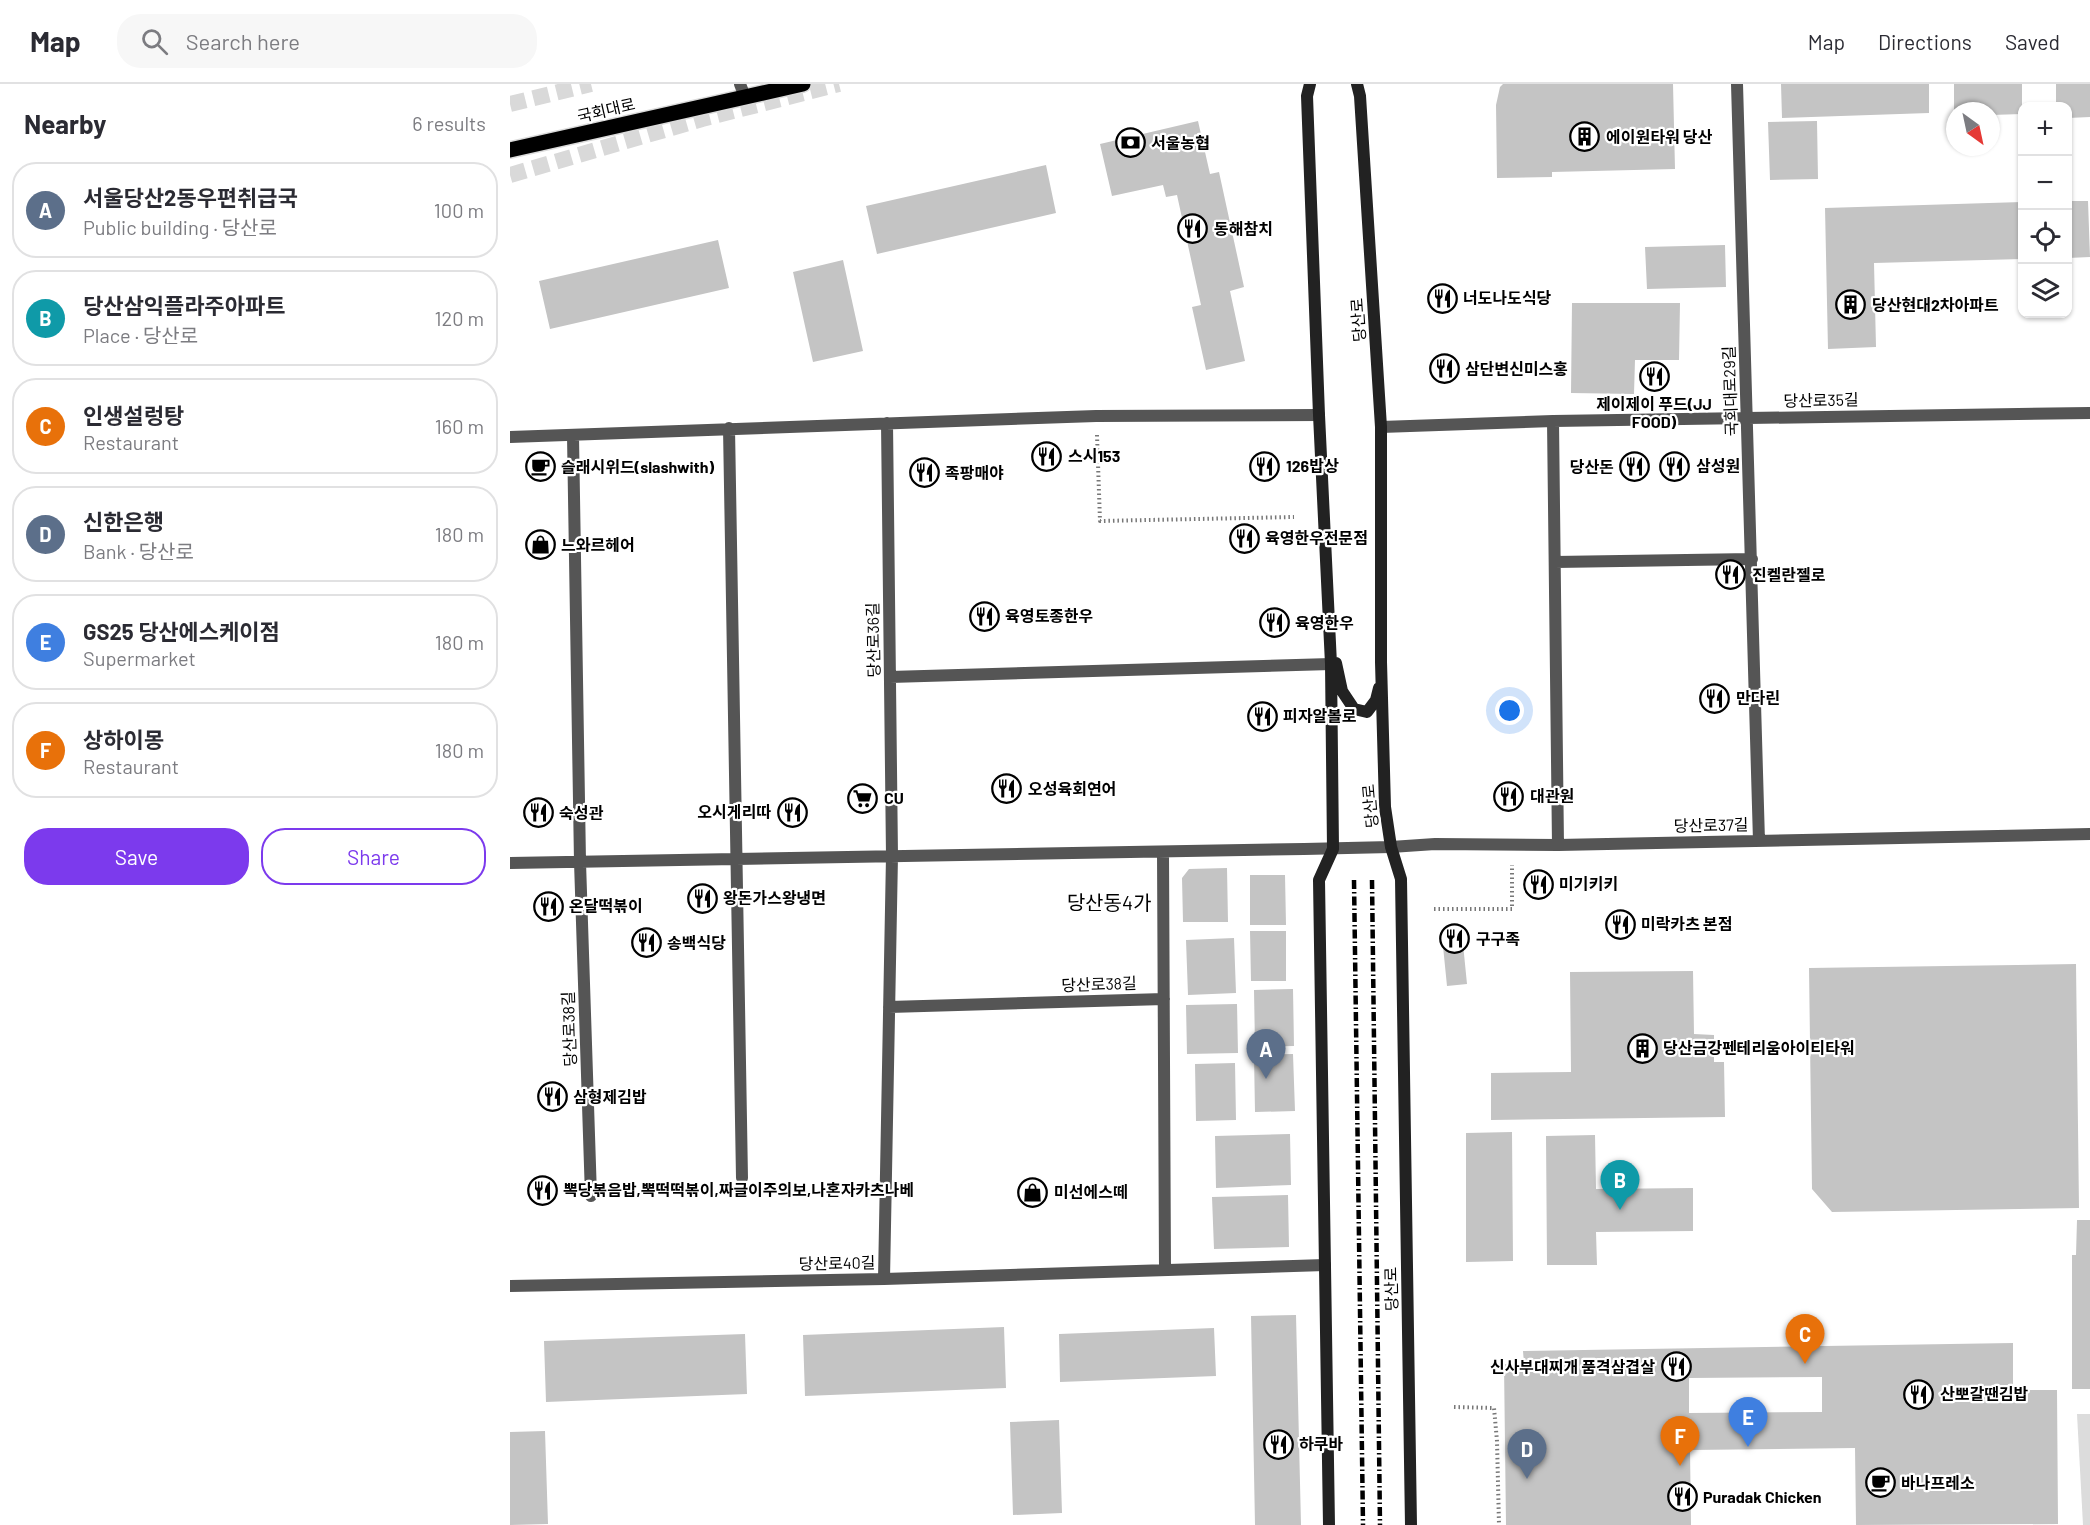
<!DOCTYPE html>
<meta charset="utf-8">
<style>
:root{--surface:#fff;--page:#f7f7f7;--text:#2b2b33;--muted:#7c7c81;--line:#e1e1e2;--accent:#7c3aed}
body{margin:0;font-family:Barlow,"Noto Sans KR",sans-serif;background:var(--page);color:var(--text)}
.controls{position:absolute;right:18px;top:18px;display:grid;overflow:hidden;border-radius:12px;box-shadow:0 2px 4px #0004}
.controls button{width:54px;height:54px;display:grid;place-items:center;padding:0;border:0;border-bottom:2px solid var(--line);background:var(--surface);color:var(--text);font:30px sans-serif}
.compass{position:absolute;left:1436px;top:18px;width:54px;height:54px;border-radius:50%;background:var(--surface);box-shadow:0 2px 4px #0004;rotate:147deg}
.you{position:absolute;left:1000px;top:627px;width:21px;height:21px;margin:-15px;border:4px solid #fff;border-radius:50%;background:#1a73e8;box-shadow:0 0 0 9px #1a73e833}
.badge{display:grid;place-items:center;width:39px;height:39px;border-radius:50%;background:var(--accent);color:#fff;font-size:20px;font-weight:700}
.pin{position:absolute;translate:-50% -50px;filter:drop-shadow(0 2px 3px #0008)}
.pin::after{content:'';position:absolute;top:32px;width:21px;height:18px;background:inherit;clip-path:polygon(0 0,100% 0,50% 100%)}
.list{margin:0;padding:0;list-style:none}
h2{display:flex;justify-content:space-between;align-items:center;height:78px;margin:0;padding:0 24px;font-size:26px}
h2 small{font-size:20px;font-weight:400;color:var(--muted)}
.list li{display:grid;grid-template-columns:39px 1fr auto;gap:18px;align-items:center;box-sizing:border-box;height:96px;margin:0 12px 12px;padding:0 12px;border:2px solid var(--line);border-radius:24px}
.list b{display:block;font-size:22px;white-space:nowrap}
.list p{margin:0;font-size:20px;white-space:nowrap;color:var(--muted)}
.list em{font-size:20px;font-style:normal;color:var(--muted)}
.actions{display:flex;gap:12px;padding:18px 24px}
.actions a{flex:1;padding:14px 0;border:2px solid var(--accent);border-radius:24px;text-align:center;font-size:21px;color:var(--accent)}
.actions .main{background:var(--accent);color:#fff}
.icon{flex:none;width:33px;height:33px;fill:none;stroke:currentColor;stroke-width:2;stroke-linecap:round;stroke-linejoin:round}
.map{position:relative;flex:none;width:1580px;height:1441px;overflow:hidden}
header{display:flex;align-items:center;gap:36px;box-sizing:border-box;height:84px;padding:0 30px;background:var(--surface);border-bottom:2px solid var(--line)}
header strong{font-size:28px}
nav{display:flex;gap:33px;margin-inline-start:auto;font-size:21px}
.search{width:420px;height:54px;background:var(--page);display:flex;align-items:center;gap:15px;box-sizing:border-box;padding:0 21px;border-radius:24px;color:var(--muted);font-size:22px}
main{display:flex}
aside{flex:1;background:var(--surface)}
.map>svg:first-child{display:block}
.green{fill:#dcdcdc}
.building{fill:#c4c4c4;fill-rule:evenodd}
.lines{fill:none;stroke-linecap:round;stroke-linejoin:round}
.trunk-tunnel{stroke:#d9d9d9;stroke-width:16;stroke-dasharray:16 8;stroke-linecap:butt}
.primary-casing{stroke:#dbdbdb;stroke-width:18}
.path{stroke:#777;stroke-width:4;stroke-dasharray:1.5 3;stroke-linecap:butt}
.minor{stroke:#555;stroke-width:12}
.secondary{stroke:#222;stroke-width:12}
.primary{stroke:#000;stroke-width:15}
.rail{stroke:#000;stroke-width:4.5;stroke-dasharray:9 3 1.5 3;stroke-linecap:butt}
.labels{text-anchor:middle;stroke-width:4.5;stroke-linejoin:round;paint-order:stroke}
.street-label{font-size:16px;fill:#000;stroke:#fff}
.poi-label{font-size:16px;font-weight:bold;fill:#000;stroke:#fff;text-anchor:start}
.quarter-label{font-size:20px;fill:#000;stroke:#fff}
</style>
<header>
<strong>Map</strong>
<div class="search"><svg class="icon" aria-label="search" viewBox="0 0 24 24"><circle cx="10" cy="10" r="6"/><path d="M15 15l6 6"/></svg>Search here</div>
<nav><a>Map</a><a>Directions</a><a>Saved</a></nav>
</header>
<main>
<aside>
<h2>Nearby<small>6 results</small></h2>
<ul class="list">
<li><span class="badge" style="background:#5c6f8a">A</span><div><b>서울당산2동우편취급국</b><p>Public building · 당산로</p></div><em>100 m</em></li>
<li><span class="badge" style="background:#0f9aa8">B</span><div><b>당산삼익플라주아파트</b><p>Place · 당산로</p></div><em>120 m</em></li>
<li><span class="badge" style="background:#e8710a">C</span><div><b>인생설렁탕</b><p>Restaurant</p></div><em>160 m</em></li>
<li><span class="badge" style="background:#5c6f8a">D</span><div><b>신한은행</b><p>Bank · 당산로</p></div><em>180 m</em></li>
<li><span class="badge" style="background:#3f7fe0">E</span><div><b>GS25 당산에스케이점</b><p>Supermarket</p></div><em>180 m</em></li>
<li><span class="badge" style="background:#e8710a">F</span><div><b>상하이몽</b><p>Restaurant</p></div><em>180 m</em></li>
</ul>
<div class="actions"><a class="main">Save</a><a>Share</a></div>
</aside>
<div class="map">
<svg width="1580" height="1441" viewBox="0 0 1580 1441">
<rect width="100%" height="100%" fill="#fff"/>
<path class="green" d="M1567,1330H1580V1441H1573Z"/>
<path class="building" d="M993,0H1163L1165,85L1042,88V93L987,94L986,21L990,3Z
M1271,0H1419V29L1272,34Z
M1444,0H1512V30L1481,31V27H1444Z
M1546,0H1580V33L1558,34V22H1546Z
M688,37L700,90L709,88L734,203L720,207L735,277L696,286L682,223L691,221L667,111L656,113L653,101L602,112L590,60Z
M1307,37L1308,95L1260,96L1258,38Z
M536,81L546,129L367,170L356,122Z
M1558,117H1578L1580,173L1558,174Z
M1512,118V175L1364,179L1366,263L1318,265L1315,124Z
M208,156L219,204L40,245L29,197Z
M1215,161L1216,203L1137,205L1135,163Z
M333,176L353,267L303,278L283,188Z
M1062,219H1170L1169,276H1125L1124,310L1061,309Z
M717,784L718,838H673L672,794L679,785Z
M740,791H775L776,841H740Z
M740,847H776V897H741Z
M952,850L957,900L937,902L932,852Z
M724,854L726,909L678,911L676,856Z
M1566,880L1569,1124L1322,1128L1302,1105L1299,884Z
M1183,887L1184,950L1204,951V978H1214L1215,1033L981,1036V989L1061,988L1060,888Z
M783,905L784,962L745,963L744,906Z
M727,920L728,969L677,970L676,921Z
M783,970L785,1027L745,1028L744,971Z
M725,979L726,1036L686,1037L685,980Z
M1002,1048L1003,1177L956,1178V1049Z
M780,1050L781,1101L706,1104L705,1052Z
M1085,1051L1086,1105L1183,1104V1147L1086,1148L1087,1181H1037L1036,1052Z
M778,1111L779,1163L704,1165L702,1113Z
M1567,1136H1580V1305H1562V1171H1566Z
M786,1231L791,1441H745L741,1232Z
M494,1243L496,1304L295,1312L293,1251Z
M704,1244L706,1292L550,1298L549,1250Z
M235,1250L237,1310L36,1318L34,1257Z
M1503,1259V1306H1547L1548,1440L1346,1441L1345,1364L1180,1366L1181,1441H996L994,1280H1014L1013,1267ZM1312,1293V1328L1179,1329V1294Z
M549,1336L552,1429L503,1431L500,1338Z
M35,1347L38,1440L0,1441V1348Z"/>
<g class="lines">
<path class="trunk-tunnel" d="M0,20L81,0
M0,91L192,35L329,0"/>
<defs>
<path id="primary" d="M0,66L293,0"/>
</defs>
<use href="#primary" class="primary-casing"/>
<path class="path" d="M587,351L590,437L784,433
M924,825H1002V781
M944,1323L984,1324L987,1357L989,1441"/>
<path class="minor" d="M230,0L235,13
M1227,0L1249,757
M1043,337L1048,761
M871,343L1043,337L1580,329
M219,344L232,1094
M63,352L70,778L81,1112
M0,353L586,332L809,331
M1045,478L1242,475
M380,593L821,580
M653,768L655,1186
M0,779L794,765L881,763L925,760L1048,761L1580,750
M379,923L654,915
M374,1195L382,772L377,339
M0,1202L374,1195L815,1181"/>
<path class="secondary" d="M800,0L797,12L809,331L821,580L823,765L809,796L819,1441
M847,0L850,12L871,343V578L875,723L881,763L891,795L901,1441
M826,579L832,607L844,625L857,628L866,616L869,604"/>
<use href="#primary" class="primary"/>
<path class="rail" d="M844,796L853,1441
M862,796L870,1441"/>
</g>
<defs>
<symbol id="building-ring" viewBox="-11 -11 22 22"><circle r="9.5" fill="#fff" stroke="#000" stroke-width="1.5"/><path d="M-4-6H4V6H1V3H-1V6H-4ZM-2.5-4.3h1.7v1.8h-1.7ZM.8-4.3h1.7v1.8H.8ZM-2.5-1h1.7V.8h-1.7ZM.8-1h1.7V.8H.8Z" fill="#000"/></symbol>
<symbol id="bank-ring" viewBox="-11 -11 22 22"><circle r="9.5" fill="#fff" stroke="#000" stroke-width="1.5"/><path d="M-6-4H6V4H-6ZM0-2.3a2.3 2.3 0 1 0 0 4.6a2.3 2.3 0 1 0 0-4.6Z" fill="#000"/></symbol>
<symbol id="restaurant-ring" viewBox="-11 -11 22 22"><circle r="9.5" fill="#fff" stroke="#000" stroke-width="1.5"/><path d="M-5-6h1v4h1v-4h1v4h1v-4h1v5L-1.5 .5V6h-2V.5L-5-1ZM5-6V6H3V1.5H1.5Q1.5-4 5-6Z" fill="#000"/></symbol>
<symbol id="cafe-ring" viewBox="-11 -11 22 22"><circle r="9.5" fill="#fff" stroke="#000" stroke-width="1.5"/><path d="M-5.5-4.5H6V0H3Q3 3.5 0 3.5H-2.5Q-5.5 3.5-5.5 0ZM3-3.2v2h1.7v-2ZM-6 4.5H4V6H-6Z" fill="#000"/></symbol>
<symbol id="shop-ring" viewBox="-11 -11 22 22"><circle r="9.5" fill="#fff" stroke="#000" stroke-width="1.5"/><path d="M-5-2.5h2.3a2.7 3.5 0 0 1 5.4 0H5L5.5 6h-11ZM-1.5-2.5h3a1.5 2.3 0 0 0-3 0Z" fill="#000"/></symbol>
<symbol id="supermarket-ring" viewBox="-11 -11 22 22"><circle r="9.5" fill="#fff" stroke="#000" stroke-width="1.5"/><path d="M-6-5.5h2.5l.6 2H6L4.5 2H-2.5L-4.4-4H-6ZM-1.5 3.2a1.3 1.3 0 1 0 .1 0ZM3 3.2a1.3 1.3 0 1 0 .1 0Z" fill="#000"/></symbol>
</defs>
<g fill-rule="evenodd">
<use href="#building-ring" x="1058" y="36" width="33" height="33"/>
<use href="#bank-ring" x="604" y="42" width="33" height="33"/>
<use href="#restaurant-ring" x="666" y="128" width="33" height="33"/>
<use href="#restaurant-ring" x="916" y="198" width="33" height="33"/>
<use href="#building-ring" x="1324" y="204" width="33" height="33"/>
<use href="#restaurant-ring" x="918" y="268" width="33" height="33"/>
<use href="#restaurant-ring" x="1128" y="276" width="33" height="33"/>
<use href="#restaurant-ring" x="520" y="356" width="33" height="33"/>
<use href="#restaurant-ring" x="738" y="366" width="33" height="33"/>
<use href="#restaurant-ring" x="1148" y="366" width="33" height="33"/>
<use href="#cafe-ring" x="14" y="366" width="33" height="33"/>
<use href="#restaurant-ring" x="1108" y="366" width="33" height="33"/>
<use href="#restaurant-ring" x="398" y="372" width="33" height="33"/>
<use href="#restaurant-ring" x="718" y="438" width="33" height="33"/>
<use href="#shop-ring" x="14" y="444" width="33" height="33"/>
<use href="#restaurant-ring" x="1204" y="474" width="33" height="33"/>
<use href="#restaurant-ring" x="458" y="516" width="33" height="33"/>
<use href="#restaurant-ring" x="748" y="522" width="33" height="33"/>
<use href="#restaurant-ring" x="1188" y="598" width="33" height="33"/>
<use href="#restaurant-ring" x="736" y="616" width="33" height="33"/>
<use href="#restaurant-ring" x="480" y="688" width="33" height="33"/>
<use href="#restaurant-ring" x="982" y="696" width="33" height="33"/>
<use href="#supermarket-ring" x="336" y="698" width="33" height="33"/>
<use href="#restaurant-ring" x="266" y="712" width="33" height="33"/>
<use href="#restaurant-ring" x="12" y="712" width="33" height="33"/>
<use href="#restaurant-ring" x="1012" y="784" width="33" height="33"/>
<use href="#restaurant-ring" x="176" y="798" width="33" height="33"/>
<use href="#restaurant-ring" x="22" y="806" width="33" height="33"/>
<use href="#restaurant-ring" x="1094" y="824" width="33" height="33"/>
<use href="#restaurant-ring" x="928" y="838" width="33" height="33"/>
<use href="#restaurant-ring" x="120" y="842" width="33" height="33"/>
<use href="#building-ring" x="1116" y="948" width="33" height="33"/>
<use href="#restaurant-ring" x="26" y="996" width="33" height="33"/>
<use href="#restaurant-ring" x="16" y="1090" width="33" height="33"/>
<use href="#shop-ring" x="506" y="1092" width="33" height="33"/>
<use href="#restaurant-ring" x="1150" y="1266" width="33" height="33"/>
<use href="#restaurant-ring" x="1392" y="1294" width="33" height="33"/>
<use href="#restaurant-ring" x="752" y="1344" width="33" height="33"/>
<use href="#cafe-ring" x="1354" y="1382" width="33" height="33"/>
<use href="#restaurant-ring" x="1156" y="1396" width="33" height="33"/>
</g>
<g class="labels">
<g class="street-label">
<text transform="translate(96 26) rotate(-13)" y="6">국회대로</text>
<text transform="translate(848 236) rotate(-94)" y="6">당산로</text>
<text transform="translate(1220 307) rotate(-92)" y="6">국회대로29길</text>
<text transform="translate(1311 316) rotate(-1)" y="6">당산로35길</text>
<text transform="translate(363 556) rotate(-91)" y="6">당산로36길</text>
<text transform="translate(860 722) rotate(-95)" y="6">당산로</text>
<text transform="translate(1201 741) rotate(-1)" y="6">당산로37길</text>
<text transform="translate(589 900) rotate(-2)" y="6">당산로38길</text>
<text transform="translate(59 945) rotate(-92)" y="6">당산로38길</text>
<text transform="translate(327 1179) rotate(-1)" y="6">당산로40길</text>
<text transform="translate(881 1205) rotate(-91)" y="6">당산로</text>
</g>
<g class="poi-label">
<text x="1096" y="59">에이원타워 당산</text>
<text x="641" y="65">서울농협</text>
<text x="704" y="151">동해참치</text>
<text x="953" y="220">너도나도식당</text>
<text x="1362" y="227">당산현대2차아파트</text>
<text x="955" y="291">삼단변신미스홍</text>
<text x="1144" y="326" text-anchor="middle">제이제이 푸드(JJ<tspan x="1144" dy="18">FOOD)</tspan></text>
<text x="558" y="378">스시153</text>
<text x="776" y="388">126밥상</text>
<text x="1186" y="388">삼성원</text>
<text x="51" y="389">슬래시위드(slashwith)</text>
<text x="1104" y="389" text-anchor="end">당산돈</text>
<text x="435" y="395">족팡매야</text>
<text x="755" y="460">육영한우전문점</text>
<text x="51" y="467">느와르헤어</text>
<text x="1242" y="497">진켈란젤로</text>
<text x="495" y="538">육영토종한우</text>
<text x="785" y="545">육영한우</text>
<text x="1226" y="620">만다린</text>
<text x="773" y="638">피자알볼로</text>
<text x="518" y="711">오성육회연어</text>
<text x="1020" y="718">대관원</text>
<text x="374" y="720">CU</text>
<text x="261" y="734" text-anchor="end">오시게리따</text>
<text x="49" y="735">숙성관</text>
<text x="1049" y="806">미기키키</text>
<text x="213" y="820">왕돈가스왕냉면</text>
<text x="59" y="828">온달떡볶이</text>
<text x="1131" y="846">미락카츠 본점</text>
<text x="966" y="861">구구족</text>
<text x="157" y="865">송백식당</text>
<text x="1153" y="970">당산금강펜테리움아이티타워</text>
<text x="63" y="1019">삼형제김밥</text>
<text x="53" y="1112">뽁당볶음밥,뽁떡떡볶이,짜글이주의보,나혼자카츠나베</text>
<text x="544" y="1114">미선에스떼</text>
<text x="1145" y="1289" text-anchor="end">신사부대찌개 품격삼겹살</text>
<text x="1430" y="1316">산뽀갈땐김밥</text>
<text x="789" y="1366">하쿠바</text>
<text x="1391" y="1405">바나프레소</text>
<text x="1193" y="1419">Puradak Chicken</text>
</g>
<g class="quarter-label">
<text x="599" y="826">당산동4가</text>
</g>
</g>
</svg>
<div class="controls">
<button>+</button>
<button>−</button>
<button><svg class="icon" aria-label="locate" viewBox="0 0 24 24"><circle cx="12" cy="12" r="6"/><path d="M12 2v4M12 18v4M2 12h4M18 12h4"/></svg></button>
<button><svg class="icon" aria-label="layers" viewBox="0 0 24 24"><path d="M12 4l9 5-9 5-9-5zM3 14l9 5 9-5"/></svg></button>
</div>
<svg class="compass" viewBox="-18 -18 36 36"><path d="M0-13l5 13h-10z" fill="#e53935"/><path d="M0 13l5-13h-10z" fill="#7c7c81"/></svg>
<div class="you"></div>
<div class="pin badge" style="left:756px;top:995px;background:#5c6f8a">A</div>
<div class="pin badge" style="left:1110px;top:1126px;background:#0f9aa8">B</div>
<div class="pin badge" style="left:1295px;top:1280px;background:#e8710a">C</div>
<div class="pin badge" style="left:1017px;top:1395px;background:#5c6f8a">D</div>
<div class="pin badge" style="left:1238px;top:1363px;background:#3f7fe0">E</div>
<div class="pin badge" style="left:1170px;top:1382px;background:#e8710a">F</div>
</div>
</main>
